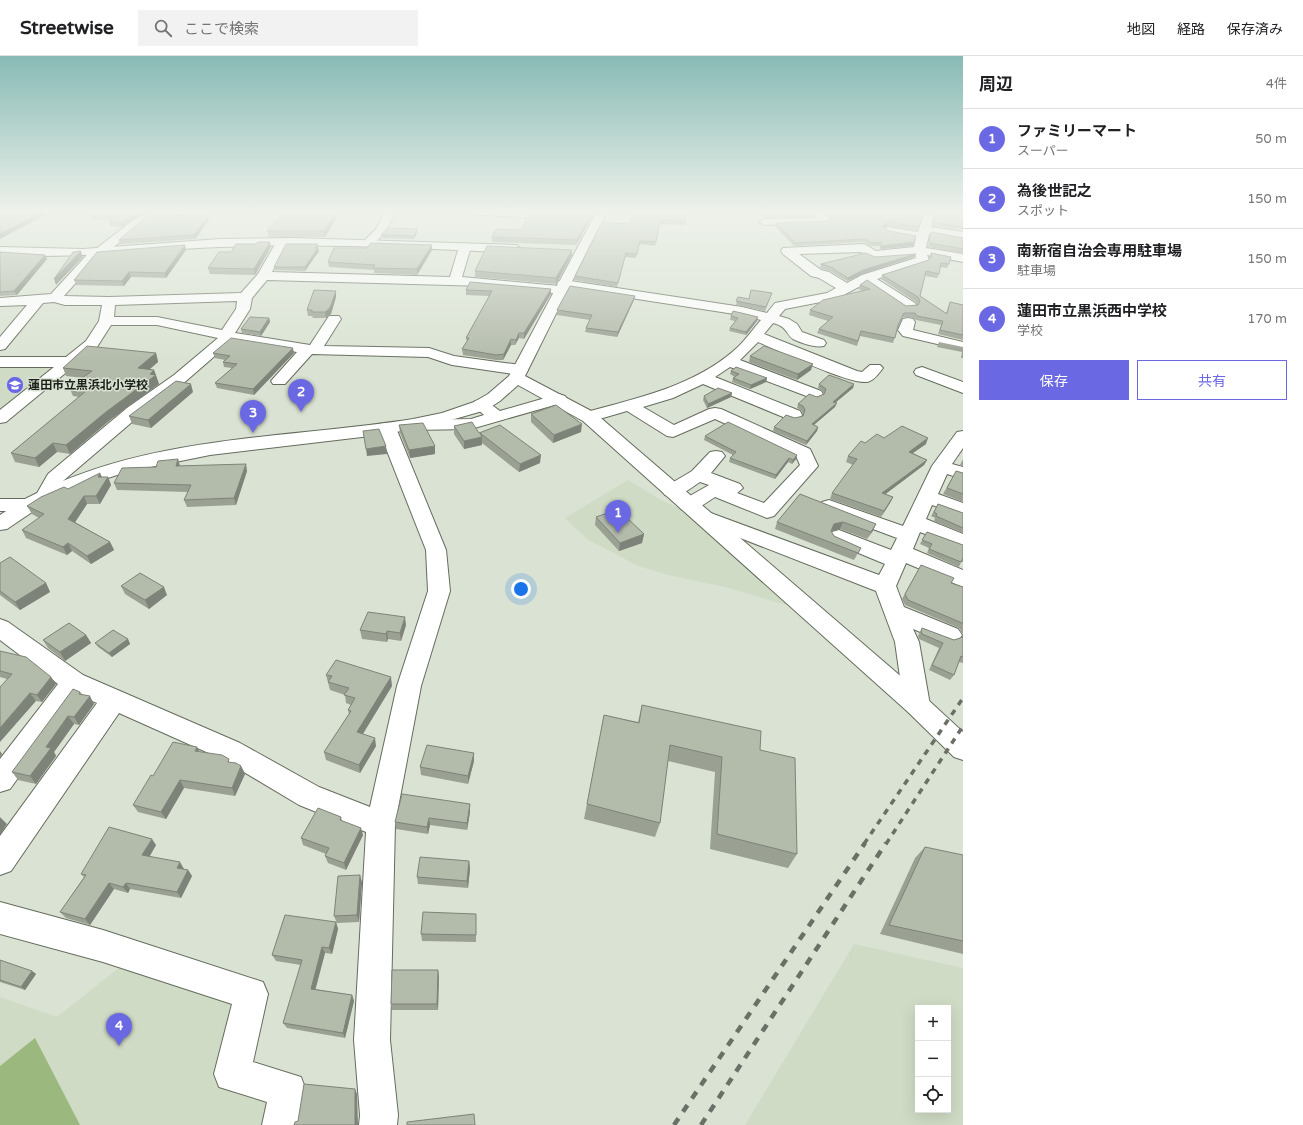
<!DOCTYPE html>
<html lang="ja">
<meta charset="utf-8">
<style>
:root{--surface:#fff;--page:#f2f2f2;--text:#202124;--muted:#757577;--line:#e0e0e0;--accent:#6a69e3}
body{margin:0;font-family:"Varela Round","Noto Sans JP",sans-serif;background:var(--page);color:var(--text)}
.controls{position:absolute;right:12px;bottom:12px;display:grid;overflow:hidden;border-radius:0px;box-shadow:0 4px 16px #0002}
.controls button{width:36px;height:36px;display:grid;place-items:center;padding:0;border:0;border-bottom:1px solid var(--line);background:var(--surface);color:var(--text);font:20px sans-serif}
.you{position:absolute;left:521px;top:533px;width:14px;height:14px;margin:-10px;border:3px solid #fff;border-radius:50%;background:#1a73e8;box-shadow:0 0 0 6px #1a73e833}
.badge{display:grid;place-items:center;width:26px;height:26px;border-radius:50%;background:var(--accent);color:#fff;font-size:13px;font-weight:700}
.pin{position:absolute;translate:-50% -33px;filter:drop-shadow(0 1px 2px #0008)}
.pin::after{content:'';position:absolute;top:21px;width:14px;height:12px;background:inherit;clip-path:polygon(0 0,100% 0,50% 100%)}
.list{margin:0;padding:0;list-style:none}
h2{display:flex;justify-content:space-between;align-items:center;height:52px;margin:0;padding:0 16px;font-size:17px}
h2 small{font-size:13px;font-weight:400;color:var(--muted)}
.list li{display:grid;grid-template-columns:26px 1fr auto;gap:12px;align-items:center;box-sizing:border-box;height:60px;padding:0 16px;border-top:1px solid var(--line)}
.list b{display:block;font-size:15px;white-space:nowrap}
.list p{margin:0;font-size:13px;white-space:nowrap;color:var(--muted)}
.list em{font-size:13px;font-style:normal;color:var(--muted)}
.actions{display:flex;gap:8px;padding:12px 16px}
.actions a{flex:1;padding:9px 0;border:1px solid var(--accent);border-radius:0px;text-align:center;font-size:14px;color:var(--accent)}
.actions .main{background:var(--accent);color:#fff}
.icon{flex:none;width:22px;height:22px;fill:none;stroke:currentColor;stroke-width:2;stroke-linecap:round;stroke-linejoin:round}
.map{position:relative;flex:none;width:963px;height:1069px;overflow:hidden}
header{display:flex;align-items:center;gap:24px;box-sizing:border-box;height:56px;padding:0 20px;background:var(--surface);border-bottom:1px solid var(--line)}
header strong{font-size:19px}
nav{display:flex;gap:22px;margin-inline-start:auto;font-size:14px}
.search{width:280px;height:36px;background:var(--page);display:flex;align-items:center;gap:10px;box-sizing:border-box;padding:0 14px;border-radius:0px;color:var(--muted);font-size:15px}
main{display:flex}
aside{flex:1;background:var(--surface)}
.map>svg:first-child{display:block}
.built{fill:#cfdbc4;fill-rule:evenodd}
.green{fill:#9bb87e}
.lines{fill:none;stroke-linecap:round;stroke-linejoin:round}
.street-casing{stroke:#646c5d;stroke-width:2}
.secondary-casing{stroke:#646c5d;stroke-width:2}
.street{fill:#fff;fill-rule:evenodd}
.secondary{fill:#fff;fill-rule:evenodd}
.rail-far1{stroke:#6a7066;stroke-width:3.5;stroke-dasharray:6 6;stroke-linecap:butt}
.rail{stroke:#6a7066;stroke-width:4.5;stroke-dasharray:8 8;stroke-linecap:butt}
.wall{fill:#9aa193}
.shaded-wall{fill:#7d8378}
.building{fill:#b3bbab;stroke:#7d8378}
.labels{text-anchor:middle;stroke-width:3;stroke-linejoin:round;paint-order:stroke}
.far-poi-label{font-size:12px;font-weight:bold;fill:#1c1f19;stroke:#dae3d3;text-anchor:start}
</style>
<header>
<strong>Streetwise</strong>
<div class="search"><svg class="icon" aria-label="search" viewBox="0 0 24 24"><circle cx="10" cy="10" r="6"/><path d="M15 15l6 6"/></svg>ここで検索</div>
<nav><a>地図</a><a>経路</a><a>保存済み</a></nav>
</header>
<main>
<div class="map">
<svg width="963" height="1069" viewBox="0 0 963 1069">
<rect width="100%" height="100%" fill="#dae3d3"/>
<path class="built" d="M0,310H55L0,354Z
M628,424L661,444L687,456L794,550H789L729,532L668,519L638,510L587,483L565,462Z
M854,888L963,912V1069H745ZM918,952H948V1054H918Z
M121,910L251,938L232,1018L288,1034L281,1069H0V941L57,961Z"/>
<path class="green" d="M35,982L80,1069H0V1010Z"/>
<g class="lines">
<defs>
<path id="street" d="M150,155H163L140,169L104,199H98L96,204L64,240L109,241L241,237L258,218L278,183L282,182L288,186L272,216L450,221L459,191L465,187L471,191L462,221L559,230L557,228L559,225L564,224L742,251L767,257L775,247L827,237L836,232L819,222L811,220L783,198L781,195L783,192L864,188L876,195L914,191L916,182L888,177L882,174L888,171L918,176L925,155H935L931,171L963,176V184L929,178L926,192L963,198V206L927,199L929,204L927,207L877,223L915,247L917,250L915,253H905L866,227L836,243L785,253L779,260L789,263L797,268L802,276L824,284L826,287L824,290C815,292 801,287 793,283C785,277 788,271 773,267L764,278L857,315L862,316L870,309H880L883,312C879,317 874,325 867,326C848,328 780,295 758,286L740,304L821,335L823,338L821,341L815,343L809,341L730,311L715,321L800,355L802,359L800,363L794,364L788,363L703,328L673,342L643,351L674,369L709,353L715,352L721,353L810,393L818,410L774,460L767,462L715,441C704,448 694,457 681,453L678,449L681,445L709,429L700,426C689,433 679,443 665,439L662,435L665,431L692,415L710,396L716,395L722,396L725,400L711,417L740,428L743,432L737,437L764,447L800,409L796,400L715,363L673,381L667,380L627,355L589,366L583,365L581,361L583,357C637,342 697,330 739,290C747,282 753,273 761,264L741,259L566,232L568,234L566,237L561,238L485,230L267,224L252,242L250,253L235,277L310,289L329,260H339L341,263L324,290L429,292L454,300L520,309L526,311L528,314L526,317L520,319L452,309L428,301L312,298L285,328H273L271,325L297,296L232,285L186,325L139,360L63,425L53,443L46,445L39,443L36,439L48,418L127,352L174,319L218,282L157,269H111L97,291L6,366L0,367V354L54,311H0V301H66L86,285L99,265L102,249H65L54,246L43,247L5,293L0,294V281L27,249L0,250V242L51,238L86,200L88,193H96L132,165ZM861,196L874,203L915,198L916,202L862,219L847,227L829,216L821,214L799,198ZM237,245L236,253L222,274L157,261H114L115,249Z
M386,155H397L385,176L372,190H364L362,187L376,173Z
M465,155C477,155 536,151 542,159L536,162L470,158Z
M820,156L824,157L830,165L828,167L765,169L759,166L765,163L816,162L814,159Z
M908,262L913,263L915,266L913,274L963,286V294L903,280L898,274L903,263Z
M922,311L963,326V337L916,319L914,316L916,313Z
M559,338L565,340L567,343L565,346L471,373L412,374L406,373L403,369L406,365L412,364L471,363L484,359L473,349L475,345C486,343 491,349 500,355Z
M387,367L393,368L396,372L446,494L450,535L421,630L395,768L390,984L398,1059L397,1069H359L360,1059L354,984L366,776L299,749L222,703L119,657L11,815L0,819V780L97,647L78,639L10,733L0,736V703L58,628L0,584V563L8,566L83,619L240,687L319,731L370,751L397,630L428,535L426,494L378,372L381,368Z
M963,375V392L952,408L963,411V423L947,418L938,438L963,447V460L932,449L926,463L963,478V493L920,476L913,493L963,514V531L906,507L896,530L904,551L958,573L962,579L958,585L950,588L913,573L919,586L930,649L926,656L917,659L908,656L904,649L895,586L876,535L694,464L691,460L694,456L701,454L708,456L879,519L885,508L832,486L829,481L832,476L839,474L891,494L897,482L822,454L819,450L822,446L829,444L903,470L932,410L957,376Z
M0,443H27L34,445L37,449L34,453L27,455H0Z
M0,846L103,874L263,926L268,938L253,1006L301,1021L306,1034L300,1069H262L267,1046L219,1031L214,1018L232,948L103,906L0,878Z"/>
<path id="secondary" d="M597,155H607L525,320L595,357L926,642L963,676V704L954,701L908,656L583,365L518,329L500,345L486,354L430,370L379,379L210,399L126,416L84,430L44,448L7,473L0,474V459C10,453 20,445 31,440C147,379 286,383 413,363L442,357L474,346L488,338L509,320Z
M294,182L516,189L522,193L516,197C417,192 319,187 220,191C146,194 74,203 0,199V191L83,193L220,183Z"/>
</defs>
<use href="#street" class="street-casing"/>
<use href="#secondary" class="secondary-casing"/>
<use href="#street" class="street"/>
<use href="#secondary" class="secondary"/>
<path class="rail-far1" d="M864,788L963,642
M886,788L963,670"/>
<path class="rail" d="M674,1069L865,787
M701,1069L886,787"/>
</g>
<path class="wall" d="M96,155H147L122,171L110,170L109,166L112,164H92L91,160Z
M158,155H179L173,158L208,160L209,164L195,183L120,188L119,184Z
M536,155H595L576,189L492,186V181L521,174L537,158L539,157Z
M636,155L686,165V169L659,168L655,190L639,188L636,202L625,201L617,231L574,224L575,220L629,168Z
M760,155H819L814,157L813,161H766Z
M821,155H924L917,174L888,170L884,172L913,190L880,193V190H870L864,186L794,190L775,170L776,167L829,165L831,164L825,156Z
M936,155H963V174L933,170Z
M336,163L325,181H269L267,175Z
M417,173V176L414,183L381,182V179Z
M931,176L963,182V197L928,191Z
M318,188V192L319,195L305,215L275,214L274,211Z
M185,189L186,194L166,222L131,221L124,230L76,229L74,224Z
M432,189V194L417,219L374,217V214L329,211L328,206Z
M271,191L255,219L210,218L208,212L231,196Z
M0,196L45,199L47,203L17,239L0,240Z
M931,197L949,208L947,212L940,211L939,218L937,222L925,220L920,240L946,257L950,246L963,249V284L938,278L941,269L916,264L913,262L903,261L898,271L893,287L860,280L857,290L817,277L819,273L828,265L809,259L810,254L863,235L858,233L860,229L906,250L918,249L916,246L881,223L882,219L929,204L930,203L929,201Z
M572,199L556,228L475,221V215Z
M875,201H914L862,218L847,225L830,215L820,212L821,208Z
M551,233V238L524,283L519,282L515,289H511L503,304H496L463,299L462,293L467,286L466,282L489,240L466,239V234Z
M772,237L765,255L736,249L738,241L749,243Z
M635,240L634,244L617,281L585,276L586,272L590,264L557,259V254Z
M336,241L331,258L326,262H313L312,260H308L307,254Z
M731,260L757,265L746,279L729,275L730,272L735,265L730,264Z
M269,262L270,266L261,280L242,277L241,273Z
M939,286L963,291V302H961L962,296L937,291Z
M156,297L158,306L149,314H154L159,328L110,364L70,398L57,396L39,411L15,406L11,397L79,341L73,340L69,331L83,322L66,320L63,312Z
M213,297H294L254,339L217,332L215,327L232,312L224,311L223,306L225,304L215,302Z
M750,300L811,314L797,324L749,306Z
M731,315L767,322L766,326L750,333L732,326L733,322L735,321L730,318Z
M819,328H854L853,332L835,347V351L814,369L818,371L817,375L806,389L773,375L774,371L795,362L803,360V358L801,354L797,352L798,348L824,338V337L818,332Z
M193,336L151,372L132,368L129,360Z
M732,337L731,341L707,352L703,344L704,340Z
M531,358L581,376L553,387L531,366Z
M399,369L435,398L410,402L400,377Z
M454,370L479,377L540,407L519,416L482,387V389L464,393L454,378Z
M705,380L796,403L792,408L788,406L775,423L729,406L730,402L733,399L704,384Z
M884,382L926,388L913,397L927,404L924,409L885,438L893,441L890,447L881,461L830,443L832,437L853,409L846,406L848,400Z
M178,403L180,410L247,415L236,449L187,451L184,444L188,436L117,434L114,427L156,411Z
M963,403V410L960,409Z
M956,415L963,417V446L943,438Z
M102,421H108L111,429L100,448H87L75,466L110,486L114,494L91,508L72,495L67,499L26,482L22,474L39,462L32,458L27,450L68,433Z
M800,438L876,468L867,483L840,473L831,475L834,480L861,492L854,504L775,473L777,466Z
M938,448L963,457V477L934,465L935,462L931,460Z
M622,460L644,478L642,487L619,495L595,469L596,461Z
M927,476L963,489V506H961L959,511L927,497L929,492L920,488Z
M0,507L46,527L50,536L20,554L0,539Z
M921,509L951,527L963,531V578L959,572L905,549L902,543Z
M121,530L167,539L149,553L125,538Z
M406,569L401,585L388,583L387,586L362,583L360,574Z
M922,572L954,584L962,581L963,579V607L959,606L954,619L950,624L929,614L939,592L919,583L918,580Z
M86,579L91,587L65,605L48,592L43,584Z
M128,583L130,588L112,601L98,591L95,587Z
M0,595L51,621L56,628L42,646L36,645L7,623L0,621Z
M326,619L392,630L363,678L376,690L360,717L326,704L324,696L349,658L348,654L351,649L346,647L345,639L330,634Z
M80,636L82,638L94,648L79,669L74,668L54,696L56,700L36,728L18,724L12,716Z
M642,649L760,694L797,798L788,812L710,793L715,716L668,705L660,767L655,781L584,763L604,659L638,666Z
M200,696L241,710L245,718L235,740L184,732L166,763L138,756L133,749L153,720Z
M474,705L468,728L421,719L420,711Z
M470,748V756L467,774L430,769L428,778L396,773L395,766Z
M341,761L342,765L363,779L346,814L328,807L325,800L326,798L303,789L301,782Z
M156,789L149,801L183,813L188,814L192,820L181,842L130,833L128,837L114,833L90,869L66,862L60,856L84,821L81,818Z
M925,791L963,801V898L880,878L915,802Z
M469,805L470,813L468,832L418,828L417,821Z
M362,826L359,866L337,867L334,860Z
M476,858V886L422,885L421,878Z
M336,866L338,873L332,898L325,897L315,933L352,939L354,945L345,982L287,972L283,967L301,909L276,905L272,899Z
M0,904L32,915L36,918L25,934L0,926Z
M439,920L438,954H392L391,948Z"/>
<path class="shaded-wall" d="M44,155H53L0,183V178Z
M140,155H147L122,171L121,167Z
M171,155H179L166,162L165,158Z
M593,155H595L576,189L577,184Z
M335,157L336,163L325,181L324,175Z
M208,160L209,164L195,183L194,179Z
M889,166L888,170L881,173L882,170Z
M417,173V176L414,183V180Z
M270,186L271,191L255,219L254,213Z
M914,186L913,190L880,193L881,190Z
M185,189L186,194L166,222L165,217Z
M432,189V194L417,219V213Z
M318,192L319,195L305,215V211Z
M572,194V199L556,228V222Z
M81,195L83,201L56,229L54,223Z
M916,198L914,201L862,218L847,225L848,222L863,214Z
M45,199L47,203L17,239L14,235Z
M129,216L131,221L124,230L122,225Z
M551,233V238L524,283V277Z
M336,235V241L331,258L326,262L325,256Z
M635,240L634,244L617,281L618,276Z
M758,261L757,265L746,279V276Z
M269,262L270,266L261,280L260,276Z
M519,277V282L515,289L516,284Z
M511,283V289L503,304L504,298Z
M293,292L294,297L254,339L253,333Z
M156,297L158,306L141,320L138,312Z
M813,308L811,314L797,324L798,318Z
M154,314L159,328L110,364L70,398L66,389Z
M767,322L766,326L750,333L751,329Z
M191,328L193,336L151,372L148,364Z
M854,328L853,332L831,350L833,346Z
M732,337L731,341L707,352L708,348Z
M837,347L835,351L810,372L812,368Z
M582,368L581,376L553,387L554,379Z
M818,371L817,375L806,389L807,385Z
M482,381V389L464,393V385Z
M928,382L926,388L907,401L909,396Z
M53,387L57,396L39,411L35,402Z
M386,390L387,398L367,400L366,393Z
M435,390V398L410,402L409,394Z
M541,399L540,407L519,416L520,408Z
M797,399L796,403L792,408L793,404Z
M789,402L788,406L775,423L776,419Z
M178,403L180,411L176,410Z
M927,404L924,409L879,443L882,437Z
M246,408L247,415L236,449L234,442Z
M100,417L104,425L98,421Z
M108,421L111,429L100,448L96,440Z
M84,440L87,448L72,471L68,463Z
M893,441L890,447L881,461L884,455Z
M843,466L840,473L831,475L834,468Z
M876,468L873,475L867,483L871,476Z
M644,478L642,487L619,495L620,487Z
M110,486L114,494L91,508L87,500Z
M68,487L72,495L67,499L63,491Z
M46,527L50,536L20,554L15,546Z
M164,531L167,539L149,553L145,544Z
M405,561L406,569L401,585L400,577Z
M387,575L388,583L387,586L386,578Z
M86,579L91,587L65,605L60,596Z
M128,583L130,588L112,601L109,597Z
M51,621L56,628L42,646L37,639Z
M391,621L392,630L359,684L357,676Z
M30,637L36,645L0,686V672Z
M90,640L94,648L79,669L74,661Z
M68,660L74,668L54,696L56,700L36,728L30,720L46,691Z
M375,682L376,690L360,717L359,709Z
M197,691L201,698L195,695Z
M0,695L2,698L0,701Z
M474,697V705L468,728V720Z
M241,710L245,718L235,740L232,732Z
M180,724L184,732L166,763L161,756Z
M470,748V756L467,774V767Z
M0,761L7,768L0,779Z
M429,762L430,769L428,778L427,771Z
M361,772L363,779L346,814L344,807Z
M152,783L156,789L147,805L142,799Z
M469,805L470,813L468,832L467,825Z
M180,806L184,813L181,818L177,812Z
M188,814L192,820L181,842L177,836Z
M360,819L362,826L359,866L357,859Z
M109,827L114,833L90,869L85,863Z
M126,827L130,833L128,837L123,831Z
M336,866L338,873L332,898L329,892Z
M322,891L325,897L314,939L311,933Z
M438,914L439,920L438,954L437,948Z
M32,915L36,918L25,934L21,931Z
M352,939L354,945L345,982L343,977Z
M355,1033L357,1038L358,1069H355Z"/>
<path class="building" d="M0,155H44L0,178Z
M96,155H140L121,167L109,166L118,160H91Z
M158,155H171L165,158L208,160L194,179L119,184L140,166Z
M284,155H320L319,157H335L324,175H267Z
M543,155H593L577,184L492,181L496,173L521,174L530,158H537Z
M636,155H684L686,165L660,164L656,186L640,185L637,198L626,197L618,227L575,220L602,166L629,168Z
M764,155H814V157L767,158Z
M828,155H924L918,171L889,166L882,170L889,175L916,180L914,186L881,190V186L872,187L865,183L795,187L776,167L829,165L832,162Z
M937,155H963V171L934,167Z
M387,172L417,173L414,180L381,179Z
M931,176L963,182V193L929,187Z
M258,186H270L254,213L208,212L219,196H231L236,188H256Z
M371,187L432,189L417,213L373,212L375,209L328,206L334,192H367Z
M286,188H318L315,192H318L305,211H274Z
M185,189L165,217L129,216L122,225L74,224L97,196Z
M487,190L572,194L556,222L475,215Z
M81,195L54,223L73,196Z
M0,196L45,199L14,235L0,236Z
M866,197L875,201L916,198L863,214L848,222L831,211L821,208Z
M931,197L951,201L949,208L941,207L939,218L926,215L920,240L947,258L950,246L963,249V279L940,274L943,265L917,260L915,257H904L898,269L895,282L861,275L858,285L819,273L833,261L810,254L823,244L870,233L860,229L867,224L906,250L918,249L920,245L918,241L882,219L929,204L932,201Z
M470,226L551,233L524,277H519L516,284L511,283L504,298L496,299L462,293L469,282H466L492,235L466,234Z
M570,230L635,240L618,276L586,272L592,259L557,254Z
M314,234L336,235L330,252L325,256H312V254H307Z
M751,234L772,237L766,251L736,245L738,241L749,243Z
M733,255L758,261L746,276L730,272L738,262L731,260Z
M250,261L269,262L260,276L241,273Z
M231,282L293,292L253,333L215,327L237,308L223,306L230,300L213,297Z
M87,290L156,297L138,312L154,314L150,318L156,319L106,356L66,389L53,387L35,402L11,397L86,335L69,331L92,315L63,312Z
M764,290L813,308L798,318L750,300Z
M736,311L767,322L751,329L733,322L739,318L731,315Z
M829,319L854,328L833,346L837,347L812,368L818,371L807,385L774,371L786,359L795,362L803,360L805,354L803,350L798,348L809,338L817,341L824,338L826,333L819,328Z
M176,325L191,328L148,364L129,360Z
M718,332L732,337L708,348L704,340Z
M556,349L582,368L554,379L531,358Z
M472,366L479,377L500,369L541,399L520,408L480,377L482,381L464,385L454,370Z
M728,366L797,399L793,404L789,402L776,419L730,402L736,396L705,380Z
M423,367L435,390L409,394L399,369Z
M902,370L928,382L909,396L927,404L882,437L893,441L884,455L832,437L857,403L848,400L861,385L865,387L877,378L884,382Z
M379,373L386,390L366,393L363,375Z
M178,403L176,410L246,408L234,442L184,444L191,429L114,427L122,412L156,411L158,405Z
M956,415L963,417V438L947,432Z
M100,417L98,421H108L96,440H84L68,463L110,486L87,500L68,487L63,491L22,474L44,458L27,450L41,441L64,431L68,433Z
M800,438L876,468L871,476L843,466L834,468L831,475L834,480L861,492L858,497L777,466Z
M938,448L963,457V472L936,460L937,458L934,456Z
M616,454L622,460L624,459L644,478L620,487L596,461Z
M927,476L963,489V502L961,506L929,493L932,488L922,484Z
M10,501L46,527L15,546L0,535V507Z
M921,509L954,522L951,527L963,531V568L962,567L908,544L905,538Z
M140,517L164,531L145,544L121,530Z
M368,556L405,561L400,577L387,575L386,578L360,574Z
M69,567L86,579L60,596L43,584Z
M922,572L954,584L963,581V580V601L961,600L954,619L932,609L943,587L922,578L921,575Z
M113,574L128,583L109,597L95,587Z
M0,595L26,601L51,621L37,639L30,637L0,672V631L12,618L0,615Z
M336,604L391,621L357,676L375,682L359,709L324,696L351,655L348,654L355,642L344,639L349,632L328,626L332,620L326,619Z
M73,633L80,636L79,638L90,640L74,661L68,660L46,691L51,692L30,720L12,716Z
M642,649L761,675L760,694L795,702L797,798L717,778L722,701L670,689L660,767L587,748L604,659L639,667Z
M173,686L197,691L195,695L222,699L229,703L228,706L236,707L241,710L232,732L180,724L161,756L133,749L151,719L153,720Z
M427,689L474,697L468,720L420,711Z
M402,738L470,748L467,767L429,762L427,771L395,766Z
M318,752L341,761L340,764L361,772L344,807L325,800L329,792L301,782Z
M109,771L152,783L142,799L180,806L177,812L188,814L177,836L126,827L123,831L109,827L85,863L60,856L86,819L81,818Z
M925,791L963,799V885L889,869Z
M420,801L469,805L467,825L417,821Z
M360,819L357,859L334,860L338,820Z
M423,856L476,858V879L421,878Z
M285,859L336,866L329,892L322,891L311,933L352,939L343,977L283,967L302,904L272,899Z
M0,904L32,915L21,931L0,924Z
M392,914H438L437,948H391Z
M304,1028L355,1033V1069H294L295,1066L298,1065Z
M474,1058L475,1069H407V1066Z"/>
<linearGradient id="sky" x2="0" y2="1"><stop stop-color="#88bab5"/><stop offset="0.51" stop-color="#eef2eb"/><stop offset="1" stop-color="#eef2eb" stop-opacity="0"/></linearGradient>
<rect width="963" height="305" fill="url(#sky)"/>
<defs>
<symbol id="school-disc" viewBox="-11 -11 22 22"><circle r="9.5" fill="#6a69e3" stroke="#dae3d3"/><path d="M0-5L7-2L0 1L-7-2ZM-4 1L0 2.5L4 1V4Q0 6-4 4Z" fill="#fff"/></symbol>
</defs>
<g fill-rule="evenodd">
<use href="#school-disc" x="5" y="319" width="20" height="20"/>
</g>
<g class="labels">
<g class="far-poi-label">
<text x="28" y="333">蓮田市立黒浜北小学校</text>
</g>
</g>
</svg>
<div class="controls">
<button>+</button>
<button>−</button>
<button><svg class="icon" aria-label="locate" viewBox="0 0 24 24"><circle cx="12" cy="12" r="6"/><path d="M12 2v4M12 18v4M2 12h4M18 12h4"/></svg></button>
</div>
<div class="you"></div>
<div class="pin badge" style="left:618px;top:477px">1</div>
<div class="pin badge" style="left:301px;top:356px">2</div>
<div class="pin badge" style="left:253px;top:377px">3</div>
<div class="pin badge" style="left:119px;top:990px">4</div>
</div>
<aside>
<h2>周辺<small>4件</small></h2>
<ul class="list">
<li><span class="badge">1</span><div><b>ファミリーマート</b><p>スーパー</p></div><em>50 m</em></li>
<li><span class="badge">2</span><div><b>為後世記之</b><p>スポット</p></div><em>150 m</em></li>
<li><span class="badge">3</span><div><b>南新宿自治会専用駐車場</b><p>駐車場</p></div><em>150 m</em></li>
<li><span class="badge">4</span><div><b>蓮田市立黒浜西中学校</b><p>学校</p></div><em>170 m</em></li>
</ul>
<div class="actions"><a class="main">保存</a><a>共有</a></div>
</aside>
</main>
